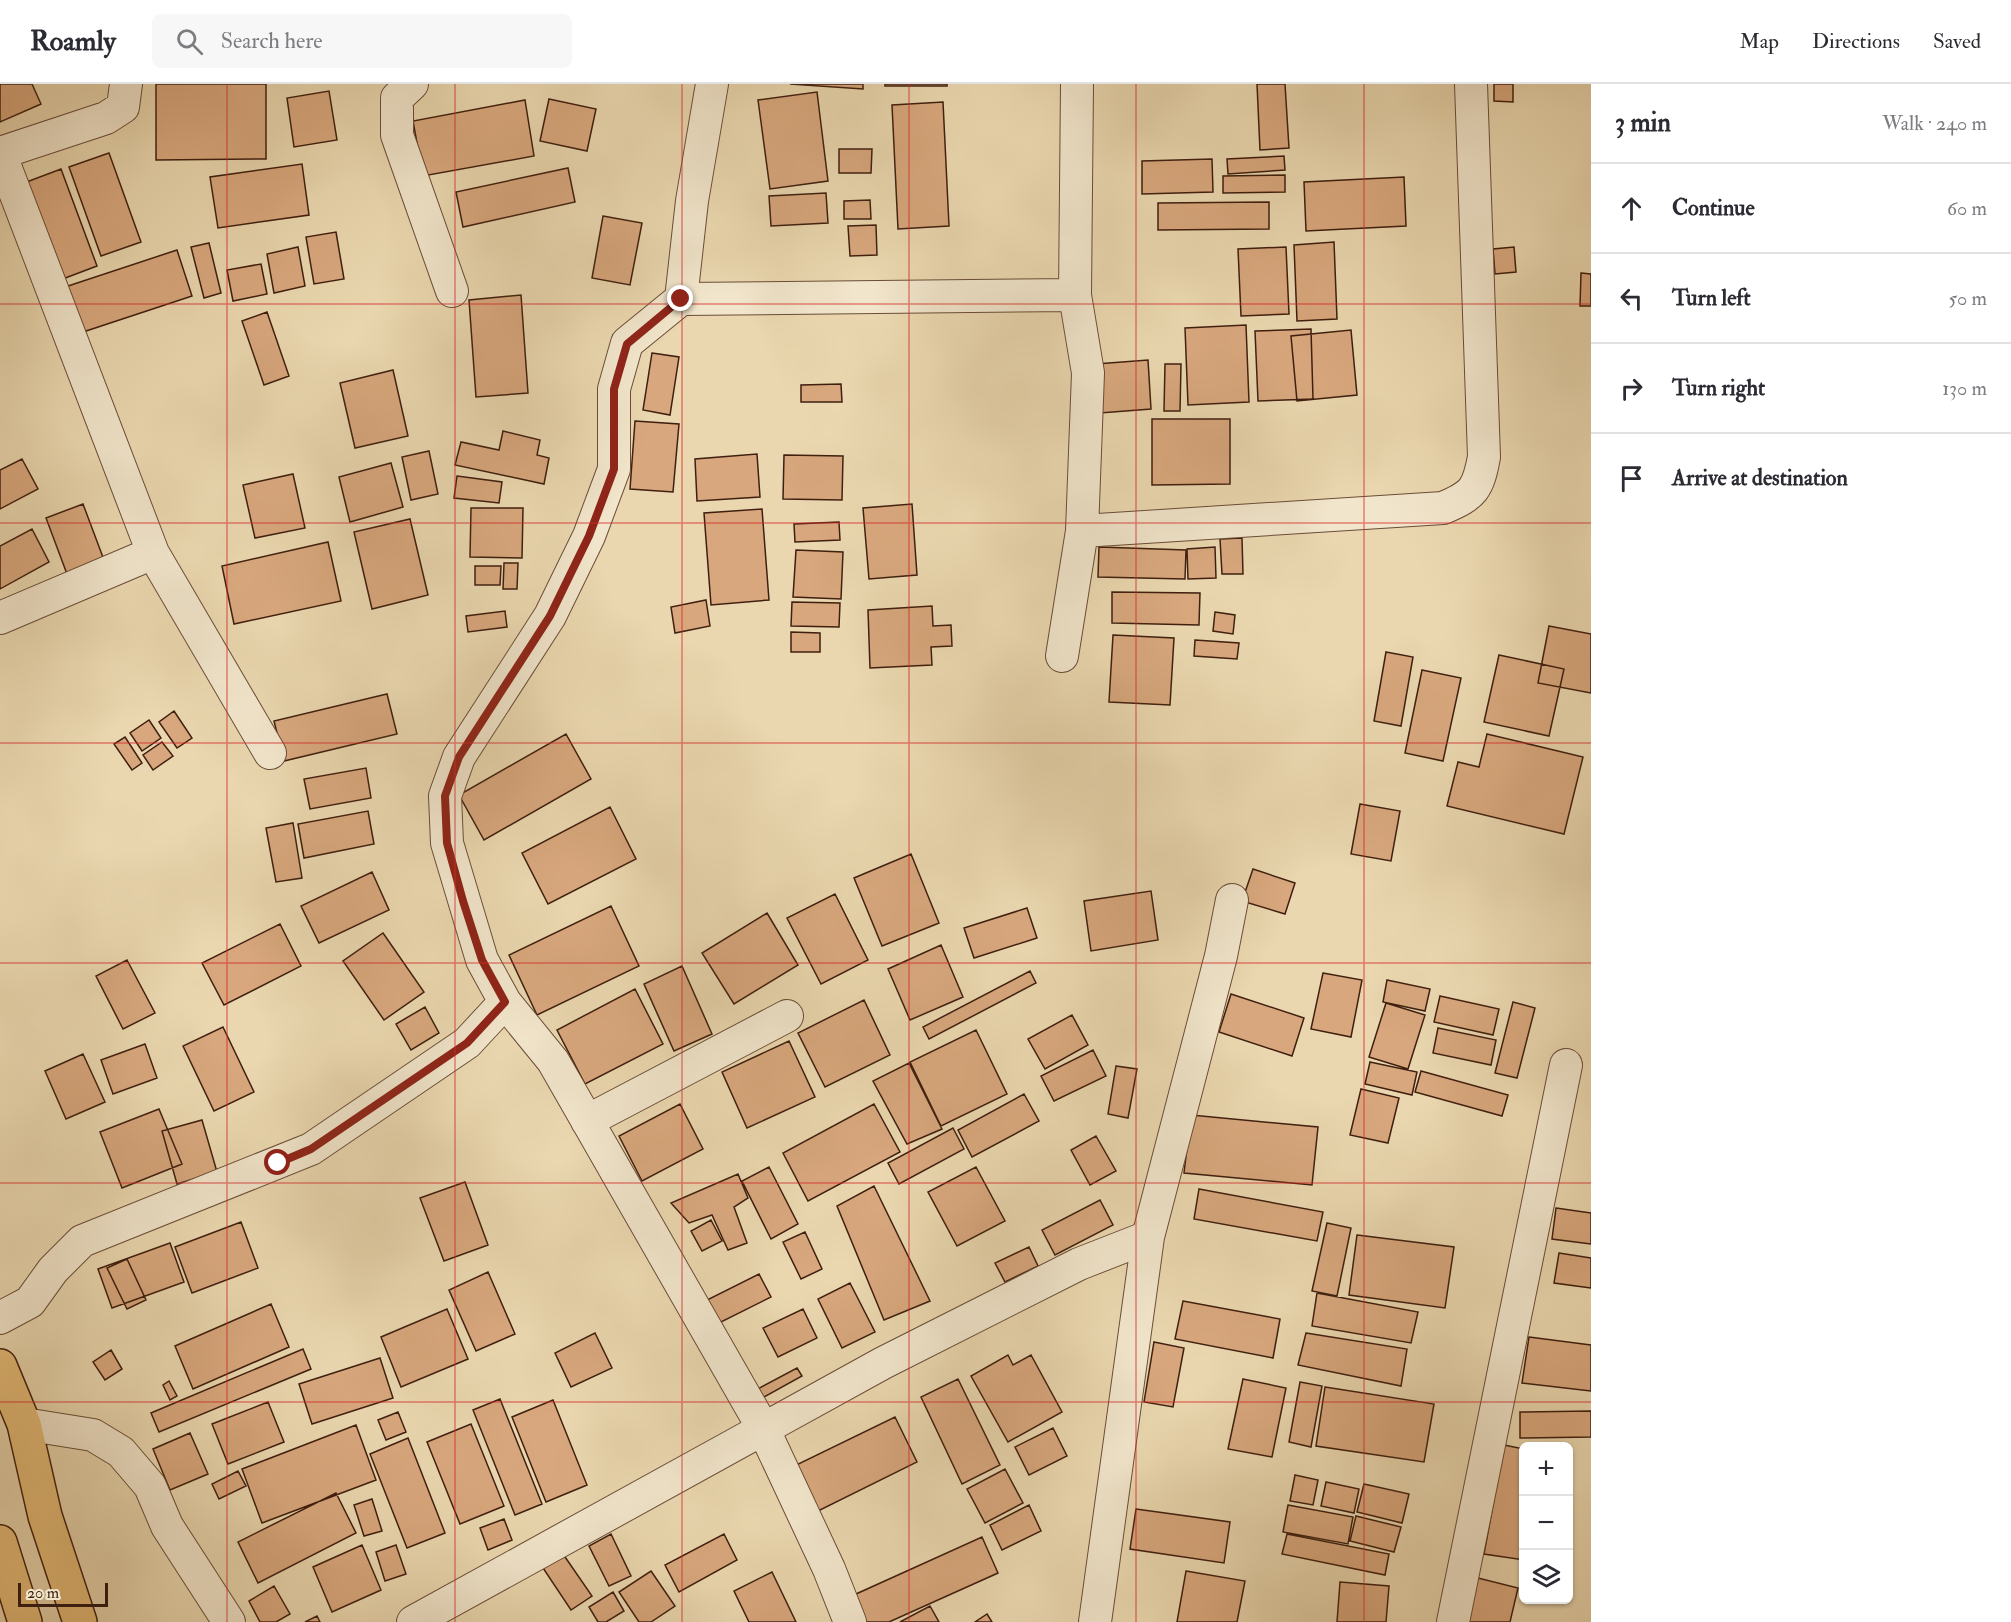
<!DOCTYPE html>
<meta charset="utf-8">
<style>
:root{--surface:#fff;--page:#f7f7f7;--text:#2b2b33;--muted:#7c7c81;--line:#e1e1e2}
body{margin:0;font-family:"IM FELL Double Pica",serif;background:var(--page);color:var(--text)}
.controls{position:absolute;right:18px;bottom:18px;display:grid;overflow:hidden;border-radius:9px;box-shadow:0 2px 4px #0004}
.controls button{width:54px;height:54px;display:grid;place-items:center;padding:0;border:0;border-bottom:2px solid var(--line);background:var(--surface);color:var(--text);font:30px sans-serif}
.scale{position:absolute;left:18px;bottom:15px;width:90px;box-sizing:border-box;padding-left:6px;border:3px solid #3f1f0f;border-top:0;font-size:16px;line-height:21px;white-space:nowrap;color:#3f1f0f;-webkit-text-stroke:4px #f1e5cb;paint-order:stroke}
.stop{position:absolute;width:18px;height:18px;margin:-14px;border:4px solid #8f2418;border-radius:50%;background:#fff}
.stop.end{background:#8f2418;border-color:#fff;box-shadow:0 2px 6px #0008}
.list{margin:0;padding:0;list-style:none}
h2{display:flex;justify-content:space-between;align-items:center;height:78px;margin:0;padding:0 24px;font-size:26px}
h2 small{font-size:20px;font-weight:400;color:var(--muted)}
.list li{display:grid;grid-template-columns:39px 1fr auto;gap:18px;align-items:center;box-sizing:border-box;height:90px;padding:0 24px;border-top:2px solid var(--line)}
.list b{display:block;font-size:22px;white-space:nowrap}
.list em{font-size:20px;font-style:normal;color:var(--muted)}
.icon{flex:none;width:33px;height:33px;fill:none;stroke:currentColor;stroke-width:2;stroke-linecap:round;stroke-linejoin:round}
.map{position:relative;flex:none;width:1591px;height:1538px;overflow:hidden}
header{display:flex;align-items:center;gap:36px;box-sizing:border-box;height:84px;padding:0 30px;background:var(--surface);border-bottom:2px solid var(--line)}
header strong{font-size:28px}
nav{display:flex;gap:33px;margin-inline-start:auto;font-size:21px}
.search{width:420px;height:54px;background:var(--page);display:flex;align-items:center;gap:15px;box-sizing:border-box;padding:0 21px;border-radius:9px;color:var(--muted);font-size:22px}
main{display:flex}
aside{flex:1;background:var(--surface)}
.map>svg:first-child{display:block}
.building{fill:#d8a77d;stroke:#3f1f0f;stroke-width:1.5}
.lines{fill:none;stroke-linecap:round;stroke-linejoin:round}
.minor-casing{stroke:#6a4d37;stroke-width:34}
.major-casing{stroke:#3f1f0f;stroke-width:36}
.minor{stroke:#f1e5cb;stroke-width:32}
.major{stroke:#e5bc78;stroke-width:33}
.route{stroke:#8f2418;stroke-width:8}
.grid{fill:none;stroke:#d62828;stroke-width:1.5;stroke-opacity:0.55}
</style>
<header>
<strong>Roamly</strong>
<div class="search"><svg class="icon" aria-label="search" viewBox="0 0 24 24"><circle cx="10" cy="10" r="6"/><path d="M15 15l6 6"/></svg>Search here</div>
<nav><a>Map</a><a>Directions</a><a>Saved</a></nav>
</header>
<main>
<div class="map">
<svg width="1591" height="1538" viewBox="0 0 1591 1538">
<rect width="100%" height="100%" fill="#ead7af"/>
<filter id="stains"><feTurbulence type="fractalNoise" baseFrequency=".00333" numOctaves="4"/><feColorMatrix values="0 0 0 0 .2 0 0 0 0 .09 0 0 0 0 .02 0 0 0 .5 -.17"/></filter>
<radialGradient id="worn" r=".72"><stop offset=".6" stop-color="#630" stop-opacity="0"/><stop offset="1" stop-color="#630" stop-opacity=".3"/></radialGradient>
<path class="building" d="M0,0H32L41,20L0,38Z
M156,0H266V75L156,76Z
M790,0H863V5Z
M885,0H947V2H885Z
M1257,0H1285L1289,64L1260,66Z
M1494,0H1513V18L1494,17Z
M329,7L337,56L294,63L287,14Z
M817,8L828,97L770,105L758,16Z
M549,15L596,25L587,67L540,57Z
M525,16L534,72L423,92L413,37Z
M943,18L949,142L898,145L892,21Z
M839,65H872L871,89H839Z
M109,69L141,158L101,172L69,83Z
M1284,72L1285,86L1228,90L1227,75Z
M1212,75L1213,108L1142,110V77Z
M302,80L309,131L218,144L210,93Z
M568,84L575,118L463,143L456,108Z
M61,85L97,182L52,199L16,102Z
M1285,91V108L1223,109V92Z
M1404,93L1406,142L1306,147L1304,98Z
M826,109L828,139L771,142L769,112Z
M870,116L871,135H844V117Z
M1269,118V145L1158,146V119Z
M603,132L642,139L630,201L592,194Z
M876,141L877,171L850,172L848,142Z
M336,148L344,195L314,200L306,153Z
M1334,158L1337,235L1297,237L1294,161Z
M209,159L221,209L204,214L191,163Z
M298,163L305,202L274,209L267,170Z
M1286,163L1289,230L1241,232L1238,165Z
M1514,163L1516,188L1495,190L1493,165Z
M177,166L192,212L80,249L65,203Z
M261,180L267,210L233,217L227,186Z
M1581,189L1591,190V222H1580Z
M521,211L528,309L476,313L469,216Z
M267,228L289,292L264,301L242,237Z
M1246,241L1249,318L1188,321L1185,244Z
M1311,245L1313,315L1258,317L1255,247Z
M1351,246L1357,311L1297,317L1291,252Z
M652,269L679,273L670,331L643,326Z
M1148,276L1151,325L1100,329L1096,280Z
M1165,280H1181L1180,327H1164Z
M393,286L408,352L355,364L340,299Z
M841,300L842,318H801V301Z
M1152,335H1230V400L1152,401Z
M635,337L679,340L673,408L630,405Z
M503,347L540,356L537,371L549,374L544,400L455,381L461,358L499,366Z
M429,367L438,410L411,416L402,373Z
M757,370L760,413L697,417L695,375Z
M784,371L843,372L842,416L783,415Z
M22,375L38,405L0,425V386Z
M391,379L403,423L350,438L339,393Z
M293,390L305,444L255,454L243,401Z
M457,392L502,398L499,419L454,414Z
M83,420L104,476L67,490L46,434Z
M912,420L917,491L869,495L863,424Z
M471,424H523L522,474L470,473Z
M762,425L769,516L711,521L704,429Z
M410,435L428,511L372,525L354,448Z
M839,438L840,456L795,458L794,440Z
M32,445L49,478L0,505V462Z
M1242,454L1243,490H1222L1220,455Z
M328,458L341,517L234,540L222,482Z
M1099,463L1186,466L1185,495L1098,493Z
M1215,463L1216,494L1188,495L1187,465Z
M796,466L843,468L841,515L793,513Z
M504,479H518L517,505H503Z
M475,482H501L500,501H475Z
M1112,508L1200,509L1199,541L1112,539Z
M706,516L710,542L675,549L671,523Z
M792,518L840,519L839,543L791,542Z
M932,522L933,542L951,541L952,562L931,563L932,581L870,584L868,526Z
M505,527L507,543L468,548L466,532Z
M1215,528L1235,531L1233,550L1213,547Z
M1549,542L1591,550V609L1538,599Z
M791,548L820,549V568H791Z
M1113,551L1174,554L1170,621L1109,618Z
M1195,556L1239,559L1237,575L1194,572Z
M1386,568L1413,573L1401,642L1374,637Z
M1499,571L1564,585L1549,652L1484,638Z
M1422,586L1461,594L1443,677L1405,669Z
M387,610L397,650L284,677L274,637Z
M174,627L192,654L177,664L159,638Z
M149,636L161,654L142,667L130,649Z
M566,650L591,695L484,756L459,711Z
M1487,650L1583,673L1564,750L1447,722L1458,678L1479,683Z
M125,653L142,679L132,686L114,660Z
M162,658L173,672L153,686L143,671Z
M366,684L371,714L310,725L304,695Z
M1360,720L1400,727L1391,777L1351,770Z
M610,723L636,775L548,820L522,769Z
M368,727L374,760L304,774L298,740Z
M293,739L302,794L276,798L266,744Z
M911,770L939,839L882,862L854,794Z
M1253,785L1295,799L1285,830L1242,817Z
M372,788L389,826L319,859L301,822Z
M1151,807L1158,856L1091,867L1084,817Z
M835,810L868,876L821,900L787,834Z
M611,822L639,882L537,931L509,871Z
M1027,824L1037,854L974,874L964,844Z
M767,829L798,881L734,920L702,869Z
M280,840L301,882L224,921L202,879Z
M383,849L424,908L384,936L343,877Z
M941,861L963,913L910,936L888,885Z
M127,876L155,929L123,945L96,892Z
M682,882L712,950L674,967L644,900Z
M1030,887L1036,899L929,955L923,943Z
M1323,889L1362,896L1351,953L1311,945Z
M1387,896L1430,905L1425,927L1383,918Z
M635,905L663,960L585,1000L557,946Z
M1231,910L1304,934L1292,972L1219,948Z
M1440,912L1499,925L1493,951L1434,938Z
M864,916L890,971L825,1003L798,949Z
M1513,918L1535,924L1517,994L1495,989Z
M1386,919L1425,931L1408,985L1369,973Z
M425,923L439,949L411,966L396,940Z
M1072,931L1088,961L1045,985L1028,955Z
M223,943L254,1008L214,1027L183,962Z
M1438,944L1496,956L1491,981L1433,969Z
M976,946L1007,1010L941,1042L910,978Z
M789,957L815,1013L747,1044L722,988Z
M145,960L157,994L113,1010L101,976Z
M1093,966L1106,992L1054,1017L1041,992Z
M83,970L105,1018L66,1035L45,987Z
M1370,978L1417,988L1412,1011L1365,1000Z
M909,979L942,1045L907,1060L873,997Z
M1116,982L1137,985L1128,1034L1108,1030Z
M1421,987L1508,1011L1502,1032L1415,1008Z
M1361,1005L1399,1014L1388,1059L1350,1051Z
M1024,1010L1039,1037L972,1073L958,1046Z
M680,1020L703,1065L642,1097L619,1052Z
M874,1020L900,1068L808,1117L783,1069Z
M159,1025L182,1080L122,1104L100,1048Z
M1191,1031L1318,1043L1312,1101L1184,1089Z
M202,1036L217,1088L177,1100L162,1047Z
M953,1044L964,1065L899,1100L888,1079Z
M1096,1052L1116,1087L1090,1101L1071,1066Z
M769,1083L798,1140L771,1155L742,1097Z
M976,1083L1005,1137L957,1162L928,1108Z
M738,1090L748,1114L734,1123L747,1159L728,1166L712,1131L689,1139L671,1119Z
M465,1098L488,1161L444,1177L420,1114Z
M874,1102L930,1217L884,1236L837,1122Z
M1199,1105L1323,1128L1317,1157L1194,1135Z
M1100,1116L1113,1141L1055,1171L1042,1146Z
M1556,1124L1591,1129V1160L1552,1155Z
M711,1136L722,1157L702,1167L691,1147Z
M241,1138L258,1184L192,1209L175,1163Z
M1327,1139L1351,1144L1337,1212L1312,1207Z
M805,1148L822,1185L801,1195L783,1158Z
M1357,1151L1454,1163L1445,1224L1349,1211Z
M170,1159L184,1198L112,1224L98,1185Z
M1029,1163L1038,1182L1005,1198L995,1179Z
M1559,1169L1591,1174V1204L1554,1199Z
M127,1175L146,1216L127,1225L107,1184Z
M488,1188L515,1250L476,1267L449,1206Z
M759,1190L771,1213L713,1242L701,1219Z
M850,1199L875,1248L842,1264L818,1215Z
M1317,1209L1418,1228L1411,1259L1312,1242Z
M1183,1217L1280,1235L1273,1274L1175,1255Z
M271,1220L289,1263L193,1305L175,1262Z
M447,1225L468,1275L401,1303L381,1253Z
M803,1225L817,1254L778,1273L763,1244Z
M595,1249L612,1284L571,1303L555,1269Z
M1306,1249L1407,1265L1401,1302L1298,1281Z
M1529,1253L1591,1261V1307L1522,1299Z
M1154,1258L1184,1264L1173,1323L1144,1318Z
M303,1265L311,1285L159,1348L151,1329Z
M111,1266L122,1285L105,1296L93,1278Z
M1008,1271L1013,1281L1031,1271L1062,1328L1008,1358L971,1292Z
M380,1274L393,1314L312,1340L299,1300Z
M797,1284L802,1292L755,1318L750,1309Z
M958,1295L1000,1381L962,1400L921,1313Z
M1243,1295L1286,1304L1272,1373L1228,1365Z
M169,1297L177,1312L170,1316L163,1301Z
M1300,1298L1322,1302L1311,1363L1289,1358Z
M1325,1303L1434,1320L1424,1378L1316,1362Z
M500,1315L542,1420L515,1431L473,1326Z
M553,1316L587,1401L546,1418L512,1333Z
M268,1318L284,1358L228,1380L212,1340Z
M1591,1327V1353L1520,1354V1328Z
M398,1328L406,1348L386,1356L378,1336Z
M895,1333L917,1378L812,1430L790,1384Z
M471,1340L504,1422L460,1440L427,1358Z
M356,1341L376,1396L262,1439L242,1385Z
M1053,1344L1067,1372L1029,1391L1015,1363Z
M190,1349L208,1390L170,1406L153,1365Z
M408,1354L445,1449L407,1464L370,1370Z
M1504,1361L1524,1365V1476L1484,1470Z
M1005,1385L1023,1419L985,1439L967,1405Z
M238,1387L246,1402L219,1415L212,1400Z
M1295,1391L1318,1396L1313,1421L1290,1417Z
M1326,1398L1359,1405L1354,1429L1321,1422Z
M1364,1400L1409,1410L1402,1439L1357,1428Z
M336,1409L356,1449L258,1499L238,1458Z
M372,1415L382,1447L364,1452L354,1421Z
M1029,1421L1041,1447L1002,1466L990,1441Z
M1288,1421L1353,1433L1348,1460L1283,1448Z
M1136,1425L1230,1438L1224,1479L1130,1465Z
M1356,1432L1401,1443L1394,1468L1350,1457Z
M504,1435L512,1456L488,1466L480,1444Z
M611,1450L631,1492L609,1502L589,1462Z
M724,1450L737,1476L679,1508L665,1481Z
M1287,1450L1389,1470L1385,1491L1282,1470Z
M982,1453L998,1489L889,1538H855L845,1515Z
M362,1461L381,1506L332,1528L313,1483Z
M396,1461L406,1490L385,1497L376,1468Z
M563,1470L592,1512L571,1526L543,1484Z
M651,1487L675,1522L651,1538H639L619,1508Z
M1186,1487L1245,1497L1237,1538H1177Z
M772,1488L796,1538H749L734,1507Z
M1478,1494L1518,1504L1510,1538H1467Z
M1340,1498L1389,1502L1386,1538H1337Z
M274,1502L290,1530L276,1538H260L249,1517Z
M613,1508L624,1527L606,1538H598L589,1523Z
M930,1522L939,1538H900Z
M987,1530L992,1538H975Z
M317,1532L320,1538H305Z"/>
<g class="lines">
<defs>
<path id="minor" d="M412,0L397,14V51L452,207
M712,0L692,117L681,215L627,259L614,305V385L589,452L550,532L459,673L445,712L447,759L482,876L505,918L553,977L763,1344L829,1485L850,1538
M0,69L153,469L270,669
M0,69L106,34L123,23L126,0
M681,215L1075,211
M1082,447L1443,424C1474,411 1478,405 1484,373L1471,0
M0,534L153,469
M1062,572L1082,447L1088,289L1075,211L1077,0
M587,1037L787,932
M0,1234L30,1218L53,1186L82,1157L311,1065L467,959L505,918
M24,1340L93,1351L121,1368L150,1402L167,1442L229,1538
M413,1538L883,1279L1079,1180L1148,1153
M1095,1538L1148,1153L1221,872L1232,816
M1453,1538L1566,981"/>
<path id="major" d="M0,1282L24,1340L45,1432L80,1538
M0,1458L25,1538"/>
</defs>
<use href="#minor" class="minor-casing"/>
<use href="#major" class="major-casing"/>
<use href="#minor" class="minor"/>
<use href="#major" class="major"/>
</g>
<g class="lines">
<path class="route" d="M278,1079L311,1065L467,959L505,918L482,876L463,817L447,759L445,712L459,673L550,532L589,452L614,385V305L627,260L681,215"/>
</g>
<path class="grid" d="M227,0V1538M455,0V1538M682,0V1538M909,0V1538M1136,0V1538M1364,0V1538M0,220H1591M0,439H1591M0,659H1591M0,879H1591M0,1099H1591M0,1318H1591"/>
<rect width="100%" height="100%" filter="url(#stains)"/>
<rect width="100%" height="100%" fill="url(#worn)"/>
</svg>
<div class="controls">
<button>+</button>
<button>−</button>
<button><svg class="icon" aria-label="layers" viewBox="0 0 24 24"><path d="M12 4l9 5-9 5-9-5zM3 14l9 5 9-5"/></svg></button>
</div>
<div class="scale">20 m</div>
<div class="stop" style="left:278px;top:1079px"></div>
<div class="stop end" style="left:681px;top:215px"></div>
</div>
<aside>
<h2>3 min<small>Walk · 240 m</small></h2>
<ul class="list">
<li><svg class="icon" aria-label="ahead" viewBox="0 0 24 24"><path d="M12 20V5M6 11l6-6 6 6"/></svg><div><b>Continue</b></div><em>60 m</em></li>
<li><svg class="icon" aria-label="left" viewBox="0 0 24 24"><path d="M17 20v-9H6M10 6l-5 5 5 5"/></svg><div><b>Turn left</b></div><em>50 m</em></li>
<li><svg class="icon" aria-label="right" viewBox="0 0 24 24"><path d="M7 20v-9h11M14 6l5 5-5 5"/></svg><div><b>Turn right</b></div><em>130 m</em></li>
<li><svg class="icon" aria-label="arrive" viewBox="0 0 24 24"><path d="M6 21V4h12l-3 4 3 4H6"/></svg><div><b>Arrive at destination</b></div></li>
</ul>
</aside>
</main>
